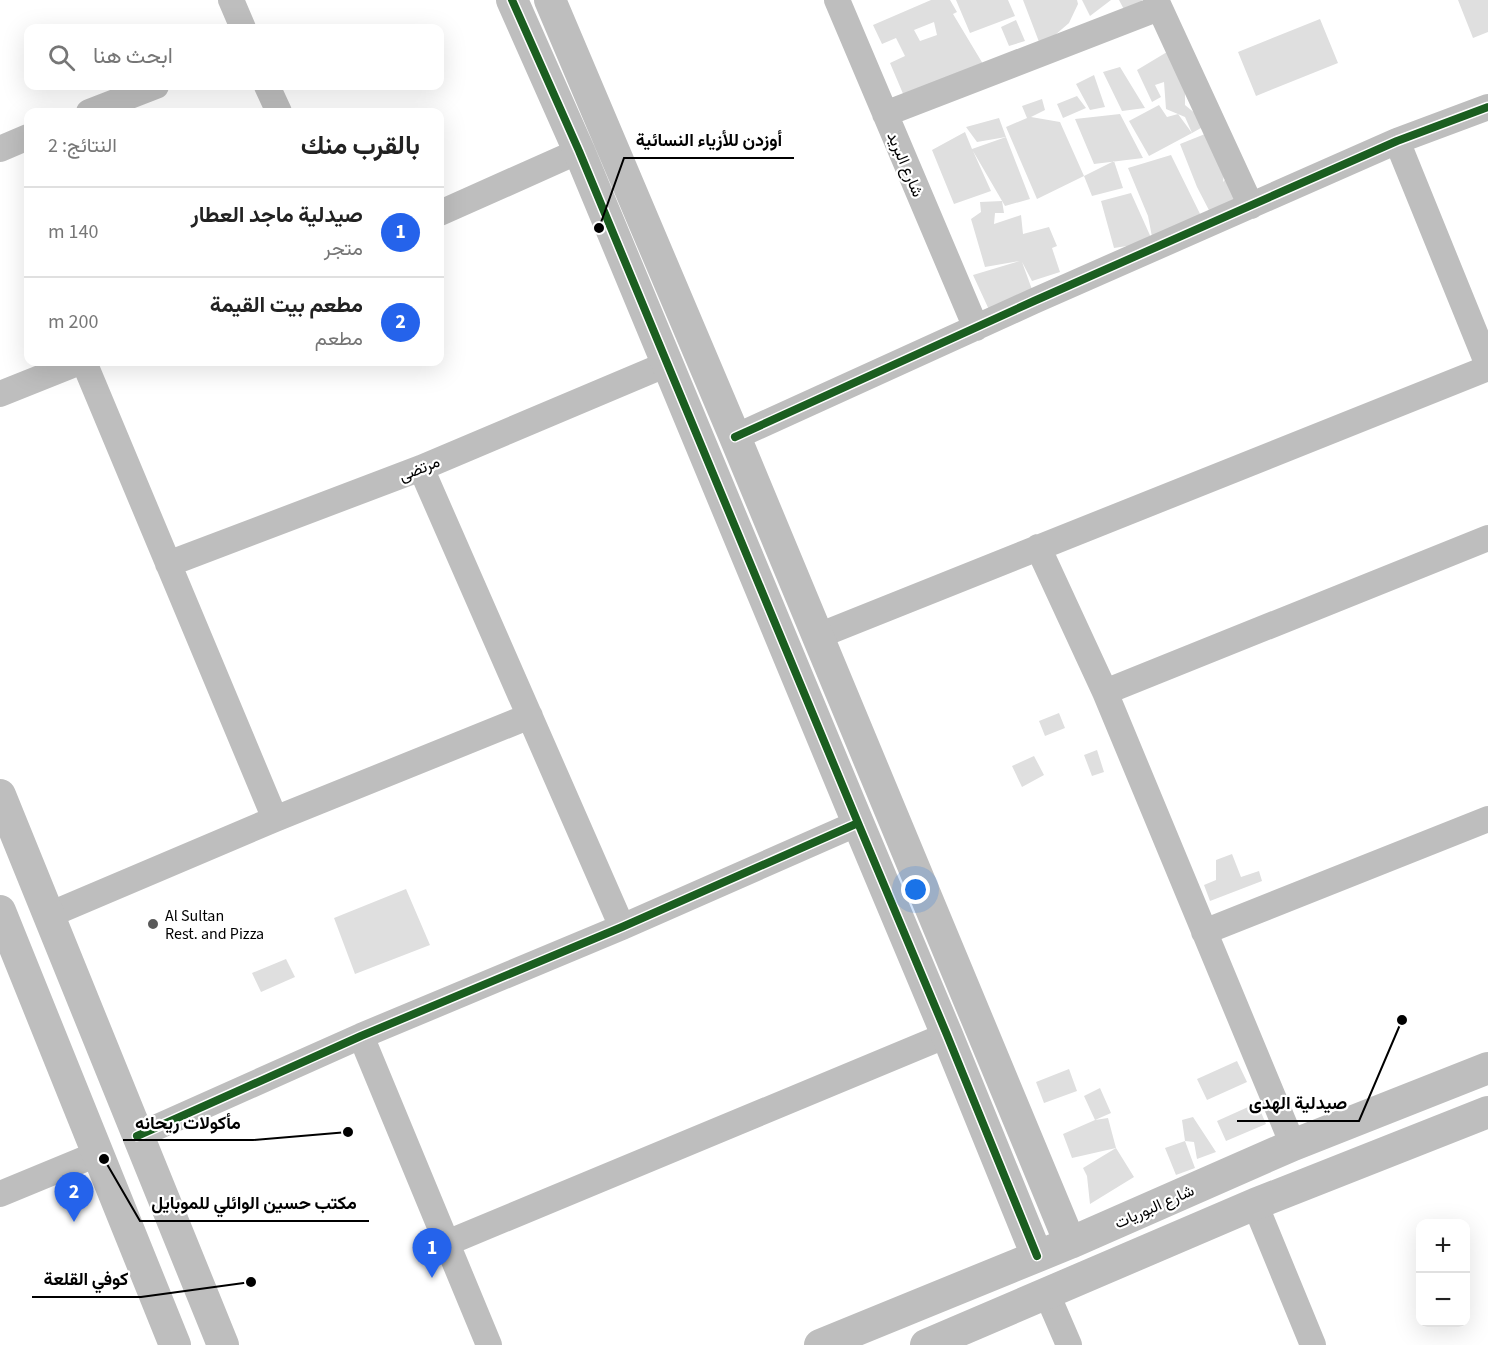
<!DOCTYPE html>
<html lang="ar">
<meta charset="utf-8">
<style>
:root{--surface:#fff;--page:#f2f2f2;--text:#222;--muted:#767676;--line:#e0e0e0;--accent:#2563eb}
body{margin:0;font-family:"Source Sans 3",Vazirmatn,sans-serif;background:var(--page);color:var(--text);direction:rtl}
.controls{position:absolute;right:18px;bottom:18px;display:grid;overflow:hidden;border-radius:12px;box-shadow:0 6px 24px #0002}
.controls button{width:54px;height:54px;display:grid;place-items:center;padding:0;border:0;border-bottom:2px solid var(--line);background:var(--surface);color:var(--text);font:30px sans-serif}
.you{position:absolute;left:916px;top:890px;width:21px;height:21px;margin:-15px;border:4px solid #fff;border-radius:50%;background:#1a73e8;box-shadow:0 0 0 9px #1a73e833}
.badge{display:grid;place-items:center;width:39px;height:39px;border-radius:50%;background:var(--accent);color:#fff;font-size:20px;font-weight:700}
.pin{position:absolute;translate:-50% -50px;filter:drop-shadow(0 2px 3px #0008)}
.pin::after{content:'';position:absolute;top:32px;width:21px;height:18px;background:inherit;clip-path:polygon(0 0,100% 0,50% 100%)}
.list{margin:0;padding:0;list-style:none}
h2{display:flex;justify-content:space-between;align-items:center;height:78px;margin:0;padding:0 24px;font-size:26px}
h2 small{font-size:20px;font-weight:400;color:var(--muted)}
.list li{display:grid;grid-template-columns:39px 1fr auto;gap:18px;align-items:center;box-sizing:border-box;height:90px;padding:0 24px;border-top:2px solid var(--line)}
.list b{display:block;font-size:22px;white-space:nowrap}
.list p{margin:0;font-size:20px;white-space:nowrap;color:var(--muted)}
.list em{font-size:20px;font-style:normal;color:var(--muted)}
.icon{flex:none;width:33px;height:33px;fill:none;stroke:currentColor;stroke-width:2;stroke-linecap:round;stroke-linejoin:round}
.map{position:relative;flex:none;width:1488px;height:1345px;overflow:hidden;direction:ltr}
.search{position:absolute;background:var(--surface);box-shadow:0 6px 24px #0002;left:24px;top:24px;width:420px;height:66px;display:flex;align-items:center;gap:15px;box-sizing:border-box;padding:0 21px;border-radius:12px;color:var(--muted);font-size:22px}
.panel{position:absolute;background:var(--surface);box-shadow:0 6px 24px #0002;left:24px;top:108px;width:420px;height:258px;border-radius:12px;direction:rtl}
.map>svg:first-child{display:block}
.building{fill:#dfdfdf;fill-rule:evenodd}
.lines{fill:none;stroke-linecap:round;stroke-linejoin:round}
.minor{stroke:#bebebe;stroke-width:26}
.tertiary{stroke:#bebebe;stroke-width:32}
.cycleway-casing{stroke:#fff;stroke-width:11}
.cycleway{stroke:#1b5e20;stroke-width:8}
.poi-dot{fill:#595959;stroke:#fff;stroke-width:2}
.labels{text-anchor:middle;stroke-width:4.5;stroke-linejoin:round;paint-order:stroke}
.street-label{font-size:16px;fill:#000;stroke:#fff}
.poi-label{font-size:16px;fill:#000;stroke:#fff;text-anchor:start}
.leader{fill:none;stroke:#000;stroke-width:2}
.callout-dot{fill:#000;stroke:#fff;stroke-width:2}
.callout-label{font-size:18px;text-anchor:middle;font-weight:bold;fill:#000;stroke:#fff;stroke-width:4.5;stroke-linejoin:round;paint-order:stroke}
</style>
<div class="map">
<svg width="1488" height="1345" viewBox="0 0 1488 1345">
<rect width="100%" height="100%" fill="#fff"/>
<path class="building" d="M931,0H950L957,12L953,14L983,64L904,96L890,63L905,56L896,38L882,44L873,25ZM934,22L937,35L920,41L914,30Z
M956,0H1008L1015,16L970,33Z
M1023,0H1077L1078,4L1069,23L1041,47Z
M1082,0H1111L1090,16Z
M1119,0H1156L1129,19Z
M1458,0H1488V32L1473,38Z
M1320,19L1338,63L1256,96L1238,52Z
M1016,20L1025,41L1009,46L1001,27Z
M1177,46L1185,88V105L1208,124L1192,133L1185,117L1166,109L1164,82L1155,85L1161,97L1152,102L1137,70Z
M1120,67L1145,108L1122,111L1103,72Z
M1094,75L1105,107L1090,110L1076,84Z
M1077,96L1086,108L1063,118L1057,104Z
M1042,99L1045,110L1031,117L1060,122L1084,176L1037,199L1006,127L1027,118L1022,106Z
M1159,105L1167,117L1178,114L1192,133L1149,156L1129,121Z
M1120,114L1143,158L1094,164L1075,119Z
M999,118L1006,137L977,142L966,127Z
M1215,130L1224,175L1223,182L1234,170L1245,194L1212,216L1197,187L1180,144Z
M965,132L972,149L1006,137L1030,199L1005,206L973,151L991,191L954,204L932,150Z
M1171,155L1206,226L1153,242L1148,216L1128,168Z
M1114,161L1123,188L1092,196L1084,176Z
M1131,193L1153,242L1114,248L1101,201Z
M1002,201L1004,213H995L994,224L1021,215L1023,234L1049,227L1057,246L1052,248L1060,272L1032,281L1022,262L1034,295L991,314L973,275L1020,261L985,267L971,219L981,212L980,202Z
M1059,713L1065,728L1045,736L1039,721Z
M1097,750L1104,772L1092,776L1084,755Z
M1034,756L1044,775L1022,787L1012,766Z
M1232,854L1241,877L1259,871L1262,881L1210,901L1204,885L1216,880V860Z
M406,889L430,945L355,974L334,918Z
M286,959L295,977L261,992L252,973Z
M1237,1061L1247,1082L1207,1100L1197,1079Z
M1069,1069L1077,1091L1044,1103L1036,1082Z
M1100,1088L1111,1113L1095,1120L1084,1096Z
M1257,1103L1266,1124L1226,1141L1217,1121Z
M1193,1117L1216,1152L1197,1159L1194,1142L1185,1141L1182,1120Z
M1108,1118L1116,1148L1072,1158L1063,1134L1095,1120Z
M1185,1141L1195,1168L1176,1175L1165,1148Z
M1116,1148L1134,1177L1090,1204L1087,1176L1083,1168Z"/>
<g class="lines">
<path class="minor" d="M231,0L243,28
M837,0L976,328
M1156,0L1251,206
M267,86L279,112
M89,112L156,86
M885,114L1159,8
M1397,141L1488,365
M0,149L28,137
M440,213L579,151
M84,362L275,819
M0,394L80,362
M735,437L1034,301L1397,141L1488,107
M421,468L622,927
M1038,547L1105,692L1293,1145
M168,564L421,468L667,364
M818,636L1488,368
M1105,692L1488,538
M49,915L275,819L530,716
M1204,932L1488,819
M361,1036L489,1345
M137,1136L361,1036L622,927L858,823
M0,1194L97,1154
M1255,1204L1313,1345
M447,1243L947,1035
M1047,1294L1069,1345"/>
<path class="tertiary" d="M512,0L579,151L858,823L947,1035L1037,1256
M550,0L735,437L1070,1243
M0,795L223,1345
M0,911L175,1345
M820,1345L1070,1243L1293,1145L1488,1068
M926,1345L1255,1204L1488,1112"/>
<defs>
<path id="cycleway" d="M512,0L579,151L858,823L947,1035L1037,1256
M735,437L1034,301L1397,141L1488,107
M137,1136L361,1036L622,927L858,823"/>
</defs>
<use href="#cycleway" class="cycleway-casing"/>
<use href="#cycleway" class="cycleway"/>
</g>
<circle class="poi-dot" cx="153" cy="924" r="6"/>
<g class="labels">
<g class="street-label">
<text transform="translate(906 164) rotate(67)" y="6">شارع البريد</text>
<text transform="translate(419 468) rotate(-22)" y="6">مرتضى</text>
<text transform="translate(1154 1206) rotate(-24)" y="6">شارع البوريات</text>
</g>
<g class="poi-label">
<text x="165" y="921">Al Sultan<tspan x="165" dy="18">Rest. and Pizza</tspan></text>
</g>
</g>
<path class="leader" d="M599 228L624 158H794M1402 1020L1359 1121H1237M348 1132L253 1140H123M104 1159L140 1221H369M251 1282L141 1297H32"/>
<g class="callout-dot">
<circle cx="599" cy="228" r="6"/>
<circle cx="1402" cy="1020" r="6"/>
<circle cx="348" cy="1132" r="6"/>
<circle cx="104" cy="1159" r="6"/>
<circle cx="251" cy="1282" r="6"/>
</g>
<g class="callout-label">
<text x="709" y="146">أوزدن للأزياء النسائية</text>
<text x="1298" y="1109">صيدلية الهدى</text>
<text x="188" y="1129">مأكولات ريحانه</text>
<text x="254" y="1209">مكتب حسين الوائلي للموبايل</text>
<text x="86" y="1285">كوفي القلعة</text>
</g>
</svg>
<div class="controls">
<button>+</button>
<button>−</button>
</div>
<div class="you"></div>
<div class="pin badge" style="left:432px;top:1278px">1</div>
<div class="pin badge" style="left:74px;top:1222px">2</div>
<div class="search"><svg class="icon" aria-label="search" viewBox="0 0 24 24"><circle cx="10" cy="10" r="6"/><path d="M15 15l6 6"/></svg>ابحث هنا</div>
<section class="panel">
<h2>بالقرب منك<small>النتائج: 2</small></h2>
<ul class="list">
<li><span class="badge">1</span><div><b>صيدلية ماجد العطار</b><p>متجر</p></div><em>140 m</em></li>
<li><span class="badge">2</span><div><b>مطعم بيت القيمة</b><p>مطعم</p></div><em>200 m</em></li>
</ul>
</section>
</div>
